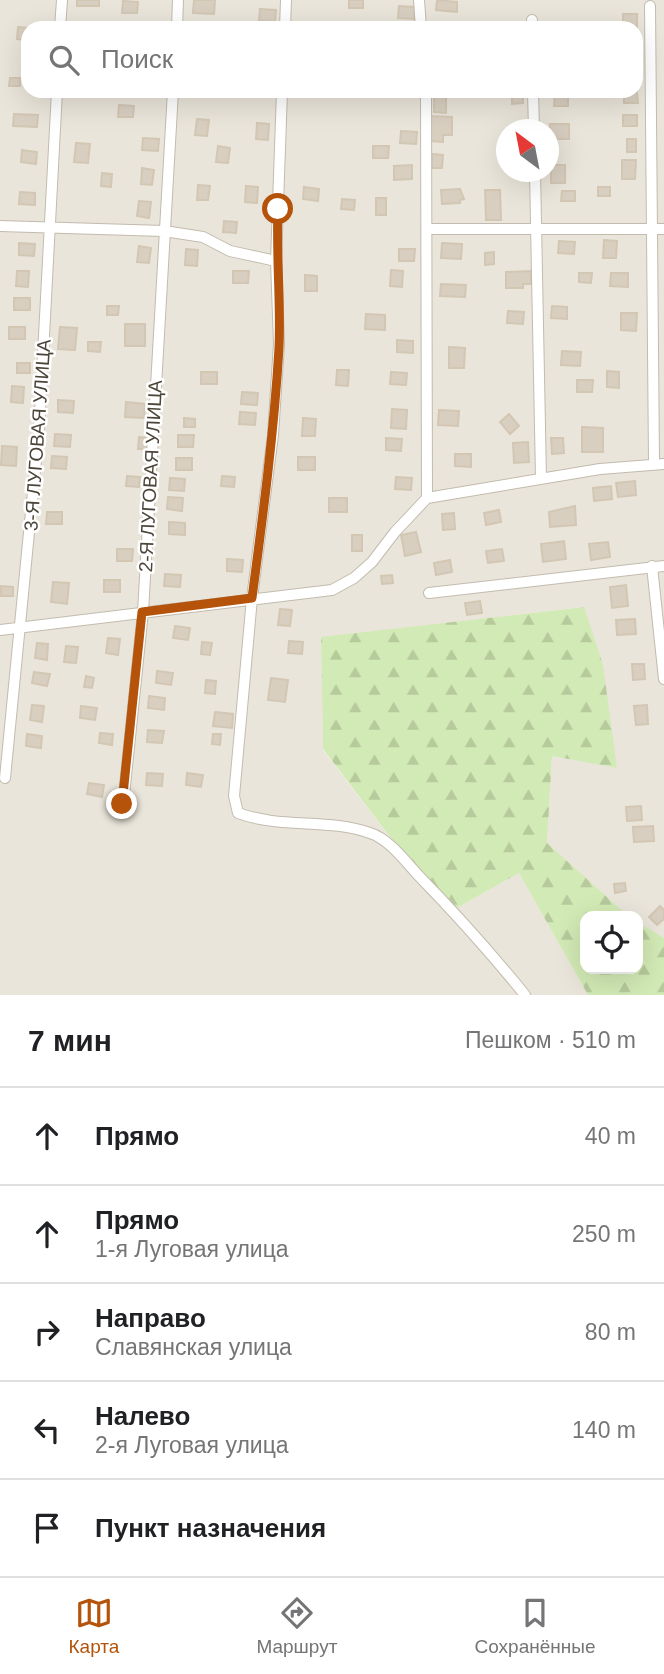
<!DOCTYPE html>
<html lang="ru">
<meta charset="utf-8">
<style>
:root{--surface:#fff;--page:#f6f6f6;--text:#202124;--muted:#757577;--line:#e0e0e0;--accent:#b45309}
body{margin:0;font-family:Helvetica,sans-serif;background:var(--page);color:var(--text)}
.controls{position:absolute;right:21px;bottom:21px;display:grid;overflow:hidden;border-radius:14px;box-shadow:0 7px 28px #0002}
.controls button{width:63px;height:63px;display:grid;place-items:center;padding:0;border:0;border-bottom:2px solid var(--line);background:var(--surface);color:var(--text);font:35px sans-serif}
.compass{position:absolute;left:496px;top:119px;width:63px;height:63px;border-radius:50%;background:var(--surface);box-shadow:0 7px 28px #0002;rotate:328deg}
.stop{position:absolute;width:21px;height:21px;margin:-16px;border:5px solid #b45309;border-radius:50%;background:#fff}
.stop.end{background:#b45309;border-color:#fff;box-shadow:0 2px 7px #0008}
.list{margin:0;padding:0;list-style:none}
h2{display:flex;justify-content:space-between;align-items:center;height:91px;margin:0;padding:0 28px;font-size:30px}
h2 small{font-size:23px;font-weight:400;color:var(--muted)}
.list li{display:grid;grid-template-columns:46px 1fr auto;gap:21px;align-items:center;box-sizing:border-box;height:98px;padding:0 28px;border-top:2px solid var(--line)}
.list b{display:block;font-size:26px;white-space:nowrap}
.list p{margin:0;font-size:23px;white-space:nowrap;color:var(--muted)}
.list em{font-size:23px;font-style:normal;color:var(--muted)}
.icon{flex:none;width:38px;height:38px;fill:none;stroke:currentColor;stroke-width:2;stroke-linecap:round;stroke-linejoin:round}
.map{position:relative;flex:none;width:664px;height:995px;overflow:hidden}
.search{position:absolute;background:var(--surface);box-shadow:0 7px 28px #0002;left:21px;right:21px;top:21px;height:77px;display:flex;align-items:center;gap:18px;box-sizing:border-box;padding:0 24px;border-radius:21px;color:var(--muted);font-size:26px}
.sheet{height:581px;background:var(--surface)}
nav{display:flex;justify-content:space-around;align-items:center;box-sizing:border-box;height:98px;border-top:2px solid var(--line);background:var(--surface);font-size:19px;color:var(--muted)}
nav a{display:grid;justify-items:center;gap:4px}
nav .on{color:var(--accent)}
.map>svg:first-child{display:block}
.residential{fill:#eae5da;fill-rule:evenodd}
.forest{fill:url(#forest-firs)}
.building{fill:#d8cfc1;stroke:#d3c7b4;stroke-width:2}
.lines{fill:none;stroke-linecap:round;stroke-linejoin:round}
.street-casing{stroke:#c2bbae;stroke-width:12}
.street{stroke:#fff;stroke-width:10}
.route{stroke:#b45309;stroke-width:9}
.labels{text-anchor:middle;stroke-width:5;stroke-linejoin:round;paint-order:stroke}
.street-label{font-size:19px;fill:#4b4439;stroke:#fff}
</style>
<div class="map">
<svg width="664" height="995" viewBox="0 0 664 995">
<defs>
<pattern id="forest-firs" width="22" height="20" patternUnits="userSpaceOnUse" patternTransform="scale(1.75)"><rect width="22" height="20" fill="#d2eab5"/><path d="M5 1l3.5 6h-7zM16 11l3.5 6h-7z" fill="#b6ca9c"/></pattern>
</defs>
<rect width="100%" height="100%" fill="#f6f3ec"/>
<path class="residential" d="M0,0H664V938L638,922V916L622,913L547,843L552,756L617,767L583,607L321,638L323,750L448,913L519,873L588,995H0ZM28,28H636V91H28ZM506,130H548V172H506Z"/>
<path class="forest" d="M584,607L603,665L617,768L552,756L547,843L628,916H585V969H638V922L664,938V995H588L519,873L448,913L323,749L321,637Z"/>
<path class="building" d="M77,0H99V6H77Z
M194,0H215L214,14L193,13Z
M349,0H363V8H349Z
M437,0L457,2V12L436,10Z
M123,1L138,2L137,13H122Z
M399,6L415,7L414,19L398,18Z
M260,9L276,10L275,22L259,21Z
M623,14H637V32L636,28H623Z
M18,27L28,28V40L17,39Z
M10,78H20V86H9Z
M636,85L638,103H624V91H636Z
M434,91H446V113L434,112Z
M512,91H523V103L512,104Z
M555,91H568V106H554Z
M119,105L134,106L133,117H118Z
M14,114L38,115L37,127L13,126Z
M623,115H637V126H623Z
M431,116L452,117V135H443V142L431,141Z
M197,119L209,120L207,136L195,135Z
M257,123L269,124L268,140L256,139Z
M550,124H569V139H550Z
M401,131L417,132L416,144L400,143Z
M143,138L159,139L158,151L142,150Z
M627,139H636V152H627Z
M76,143L90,144L88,163L74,162Z
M218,146L230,148L228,163L216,162Z
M373,146H389L388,158H373Z
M22,150L37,152L36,164L21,162Z
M432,154L443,155L442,168H432Z
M622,160H636L635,179H622Z
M412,165V179L394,180V166Z
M551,165H565V183H551Z
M142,168L154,170L152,185L141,184Z
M102,173L112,174L111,187L101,186Z
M198,185L210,186L208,200H197Z
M246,186L258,187L257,203L245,202Z
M304,187L319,189L318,201L303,199Z
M598,187H610V196H598Z
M460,189L464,199L460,200V203L442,204L441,190Z
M485,190H500L501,220H486Z
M562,191H575V201H561Z
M20,192L35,193V205L19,204Z
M376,198H386V215H376Z
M342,199L355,200L354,210L341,209Z
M139,201L151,202L149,218L137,216Z
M224,221L237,222L236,233L223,232Z
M604,240L617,241L616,258H603Z
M559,241L575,242L574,254L558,253Z
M19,243L35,244L34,256L19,255Z
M442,243L462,244L461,259L441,258Z
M139,246L151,248L149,263L137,262Z
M186,249L198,250L197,266L185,265Z
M399,249H415L414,261H399Z
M494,252V264L485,265V253Z
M391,270L403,271L402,287L390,286Z
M17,271H29L28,287L16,286Z
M233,271H249L248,283H233Z
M531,271V284H523V288H506V272Z
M579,273H592L591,283L579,282Z
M611,273H628V287L610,286Z
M305,275L317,276V291H305Z
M441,284L466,285L465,297L440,296Z
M14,298H30V310H14Z
M107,306H119L118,315H107Z
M552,306L567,307V319L551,318Z
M508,311L524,312L523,324L507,323Z
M621,313H637L636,331L621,330Z
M366,314L385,315V330L365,329Z
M125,324H145V346H125Z
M9,327H25V339H9Z
M60,327L77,328L75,350L58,349Z
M397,340L413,341V353L397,352Z
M88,342H101L100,352L88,351Z
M449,347L465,348L464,368H449Z
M562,351L581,352L580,366L561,365Z
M17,363H30V373H17Z
M337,370H349L348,386L336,385Z
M607,371L619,372V388L607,387Z
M201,372H217V384H201Z
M391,372L407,373L406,385L390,384Z
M577,380H593L592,392H577Z
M12,386L24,387L23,403L11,402Z
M242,392L258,393L257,405L241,404Z
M58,400L74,401L73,413L58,412Z
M126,402L145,404L144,418L125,417Z
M392,409L407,410L406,429L391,428Z
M439,410L459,411L458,426L438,425Z
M240,412L256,413L255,425L239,424Z
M509,414L519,426L510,434L500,422Z
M184,418L195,419V427H184Z
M303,418L316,419L315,436H302Z
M582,427L603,428V452H582Z
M55,434L71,435L70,447L54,446Z
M178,435H194L193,447H178Z
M139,437L148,438L147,449H138Z
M386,438L402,439L401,451L386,450Z
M551,438H563L564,453L552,454Z
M528,442L529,462L514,463L513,443Z
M2,446L17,447L16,466L1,465Z
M455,454H471V467L455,466Z
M52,456L67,457L66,469L51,468Z
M298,457H315V470H298Z
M176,458H192V470H176Z
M127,476L140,477L139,487L126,486Z
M222,476L235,477L234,487L221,486Z
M396,477L412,478L411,490L395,489Z
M170,478L185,479L184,491L169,490Z
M635,481L636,495L618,497L616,483Z
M611,486L612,499L594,501L593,488Z
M168,497L183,498L182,511L167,509Z
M329,498H347V512H329Z
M575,506L576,525L550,527L549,512Z
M499,510L501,522L486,525L484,513Z
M47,512H62V524H46Z
M454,513L455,529L443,530L442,514Z
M169,522L185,523V535L169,534Z
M416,532L421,552L405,556L401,535Z
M352,535H362V551H352Z
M564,541L566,559L543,562L541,544Z
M608,542L610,557L591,560L589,544Z
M117,549H133L132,561H117Z
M502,549L504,561L488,563L486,551Z
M227,559L243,560L242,572L227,571Z
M450,560L452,572L436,575L434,563Z
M165,574L181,575L180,587L164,586Z
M392,575L393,583L382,584L381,576Z
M104,580H120V592H104Z
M53,582L69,583L67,604L51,602Z
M626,585L628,606L612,608L610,587Z
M1,586L13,587V596H1Z
M480,601L482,613L467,615L465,603Z
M280,609L292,610L290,626L278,625Z
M635,619L636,634L617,635L616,620Z
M175,626L190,628L188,640L173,638Z
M108,638L120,639L118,655L106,653Z
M289,641L303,642L302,654L288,653Z
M202,642L212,643L210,655L201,654Z
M37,643L48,644L47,660L35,658Z
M66,646L78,647L76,663L64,662Z
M632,664H644L645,679L633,680Z
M157,671L173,673L171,685L156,683Z
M34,672L50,674L47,686L32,683Z
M86,676L94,678L92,688L84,687Z
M271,678L288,680L285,702L268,700Z
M206,680L216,681L215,694L205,693Z
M149,696L165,698L164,710L148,708Z
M32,705L44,706L42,722L30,720Z
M647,705L648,724L636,725L634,706Z
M81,706L97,708L95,720L80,718Z
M215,712L233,714L232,728L213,726Z
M148,730L164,731L162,743L147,742Z
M100,733L113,734L112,745L99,743Z
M27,734L42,736L41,748L26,746Z
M213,734H221L220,745L212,744Z
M147,773L163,774L162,786L146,785Z
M187,773L203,775L201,787L186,785Z
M89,783L104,785L102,797L87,794Z
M641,806L642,820L627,821L626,807Z
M653,826L654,841L634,842L633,827Z
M625,883L626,891L615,893L614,884Z
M660,906L664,910V919L657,925L649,917Z"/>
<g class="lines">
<defs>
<path id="street" d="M419,0L421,28
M650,6L654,463
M532,20V28
M60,28L62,0
M177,28L178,0
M285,28L286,0
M282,91L276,261L279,344L273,435L252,598L234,796L238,813C281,829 328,818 370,833C389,839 405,861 418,875C456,914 491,953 525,995
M426,91L427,498
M533,91L534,130
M535,172L541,478
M0,226L164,231L203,237L230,251L276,261
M428,229H664
M652,566L664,679
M429,593L664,566
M0,630L332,590L354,578L372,562L395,532L427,498L600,469L664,464
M5,778L39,430L57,91
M123,805L143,612L173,91"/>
</defs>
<use href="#street" class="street-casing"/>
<use href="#street" class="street"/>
</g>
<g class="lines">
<path class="route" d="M122,804L142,612L252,598C263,515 274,432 279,348C281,302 276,256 278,209"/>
</g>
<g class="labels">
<g class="street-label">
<text transform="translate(37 435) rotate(-86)" y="7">3-Я ЛУГОВАЯ УЛИЦА</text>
<text transform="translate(150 476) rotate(-87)" y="7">2-Я ЛУГОВАЯ УЛИЦА</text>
</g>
</g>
</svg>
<div class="controls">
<button><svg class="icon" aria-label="locate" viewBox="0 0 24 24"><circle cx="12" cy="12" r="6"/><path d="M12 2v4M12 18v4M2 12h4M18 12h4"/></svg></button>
</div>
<svg class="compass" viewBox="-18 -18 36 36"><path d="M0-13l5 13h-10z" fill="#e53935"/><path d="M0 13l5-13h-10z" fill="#757577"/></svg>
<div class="stop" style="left:278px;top:209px"></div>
<div class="stop end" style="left:122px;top:804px"></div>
<div class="search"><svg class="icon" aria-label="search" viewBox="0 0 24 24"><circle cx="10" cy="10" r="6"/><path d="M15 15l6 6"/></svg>Поиск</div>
</div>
<section class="sheet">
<h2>7 мин<small>Пешком · 510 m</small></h2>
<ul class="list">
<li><svg class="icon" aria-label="ahead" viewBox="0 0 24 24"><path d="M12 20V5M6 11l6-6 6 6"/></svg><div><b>Прямо</b></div><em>40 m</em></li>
<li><svg class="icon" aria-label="ahead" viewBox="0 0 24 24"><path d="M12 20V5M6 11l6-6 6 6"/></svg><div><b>Прямо</b><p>1-я Луговая улица</p></div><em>250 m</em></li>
<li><svg class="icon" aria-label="right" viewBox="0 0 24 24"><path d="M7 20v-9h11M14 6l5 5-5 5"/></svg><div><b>Направо</b><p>Славянская улица</p></div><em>80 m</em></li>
<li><svg class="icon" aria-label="left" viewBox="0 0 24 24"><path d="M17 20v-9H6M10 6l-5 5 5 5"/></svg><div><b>Налево</b><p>2-я Луговая улица</p></div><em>140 m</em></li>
<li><svg class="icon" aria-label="arrive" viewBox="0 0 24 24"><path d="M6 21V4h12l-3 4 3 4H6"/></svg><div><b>Пункт назначения</b></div></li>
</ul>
</section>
<nav>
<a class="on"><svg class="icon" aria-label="map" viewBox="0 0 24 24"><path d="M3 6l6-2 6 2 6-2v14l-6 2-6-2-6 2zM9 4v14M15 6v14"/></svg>Карта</a>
<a><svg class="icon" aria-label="directions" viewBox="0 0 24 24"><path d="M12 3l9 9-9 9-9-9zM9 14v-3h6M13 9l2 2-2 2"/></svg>Маршрут</a>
<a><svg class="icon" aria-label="saved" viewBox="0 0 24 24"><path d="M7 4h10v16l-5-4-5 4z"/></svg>Сохранённые</a>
</nav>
